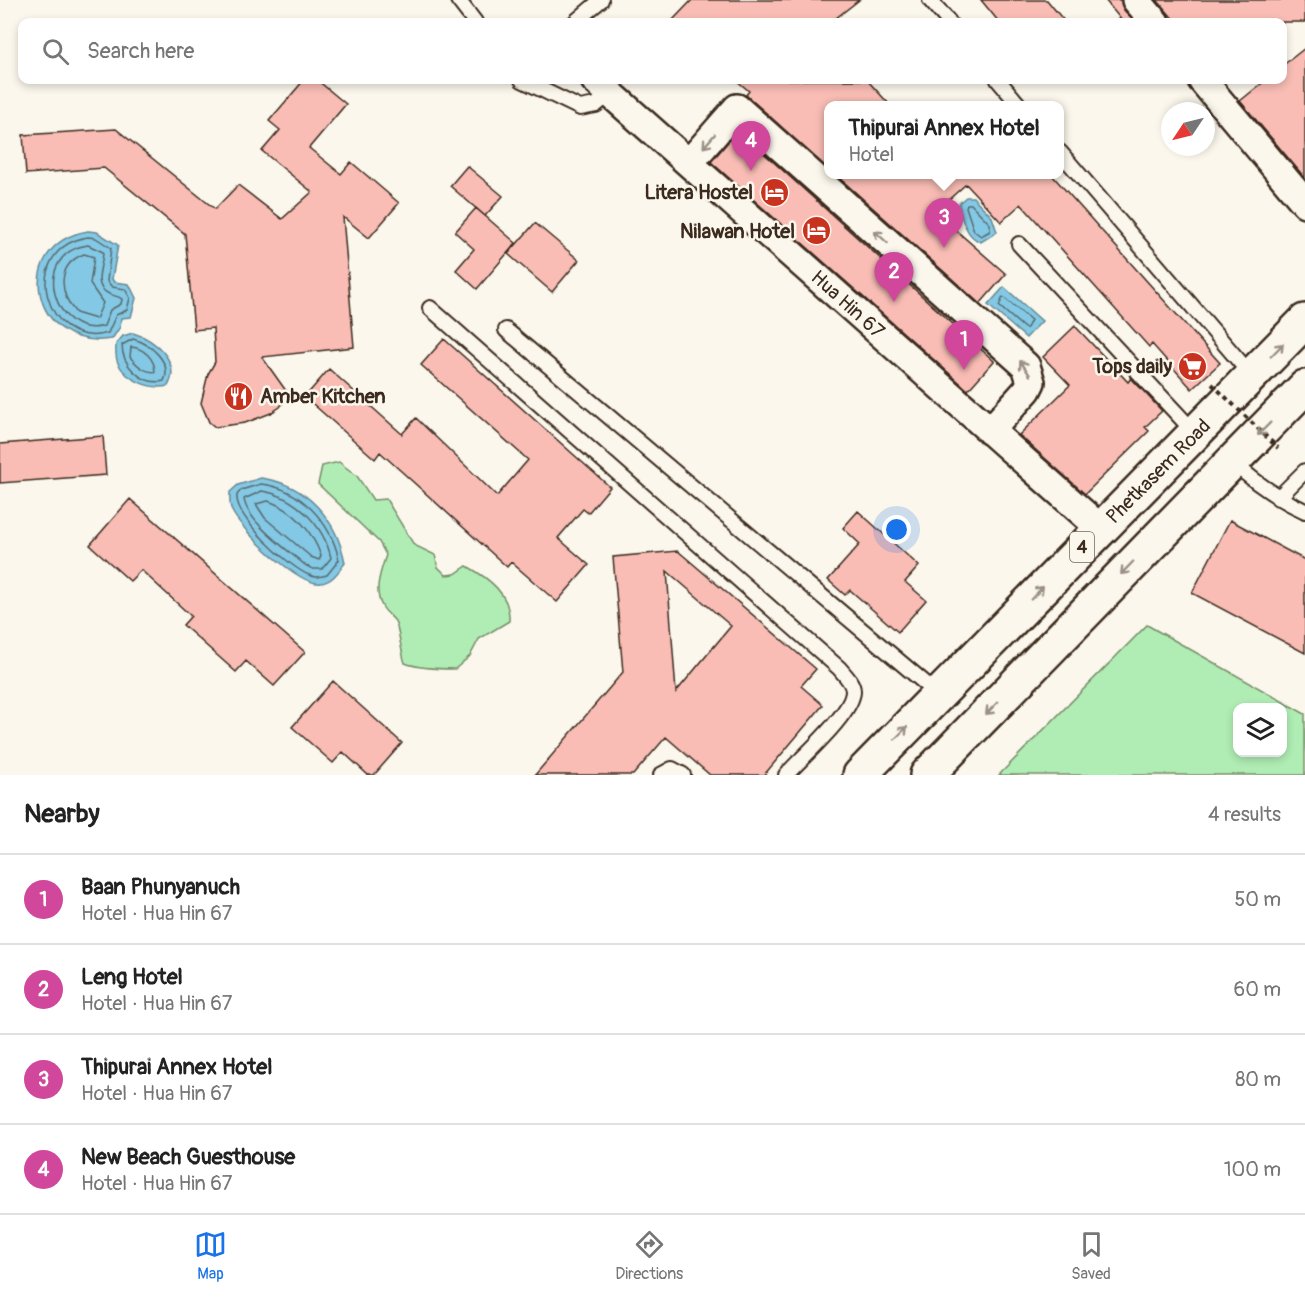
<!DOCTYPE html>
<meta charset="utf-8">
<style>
:root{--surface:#fff;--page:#f2f2f2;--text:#222;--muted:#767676;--line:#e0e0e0;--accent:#1a73e8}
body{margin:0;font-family:Pangolin,sans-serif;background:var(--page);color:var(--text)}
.controls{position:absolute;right:18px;bottom:18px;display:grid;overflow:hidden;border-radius:12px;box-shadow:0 3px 9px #0003}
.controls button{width:54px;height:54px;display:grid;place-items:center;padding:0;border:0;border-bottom:2px solid var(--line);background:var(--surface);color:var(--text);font:30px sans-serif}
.compass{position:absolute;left:1161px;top:102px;width:54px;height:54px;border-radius:50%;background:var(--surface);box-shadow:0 3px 9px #0003;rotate:235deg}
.you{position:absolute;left:897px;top:530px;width:21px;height:21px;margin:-15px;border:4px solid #fff;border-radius:50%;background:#1a73e8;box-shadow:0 0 0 9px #1a73e833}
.badge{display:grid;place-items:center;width:39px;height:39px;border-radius:50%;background:var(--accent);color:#fff;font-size:20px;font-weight:700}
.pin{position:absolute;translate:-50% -50px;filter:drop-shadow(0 2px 3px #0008)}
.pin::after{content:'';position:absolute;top:32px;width:21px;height:18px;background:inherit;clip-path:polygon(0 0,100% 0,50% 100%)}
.popup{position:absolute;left:824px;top:101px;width:240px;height:78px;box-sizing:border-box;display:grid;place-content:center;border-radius:12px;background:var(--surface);filter:drop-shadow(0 2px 4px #0005);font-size:20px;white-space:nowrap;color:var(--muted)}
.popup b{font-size:22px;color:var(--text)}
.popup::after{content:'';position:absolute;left:50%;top:100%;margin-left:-12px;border:12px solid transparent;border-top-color:var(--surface)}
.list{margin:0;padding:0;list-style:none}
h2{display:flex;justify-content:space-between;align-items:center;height:78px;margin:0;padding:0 24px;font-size:26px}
h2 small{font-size:20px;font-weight:400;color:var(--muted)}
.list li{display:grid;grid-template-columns:39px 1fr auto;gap:18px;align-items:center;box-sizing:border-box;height:90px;padding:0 24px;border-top:2px solid var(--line)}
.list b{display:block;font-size:22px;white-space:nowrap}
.list p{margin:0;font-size:20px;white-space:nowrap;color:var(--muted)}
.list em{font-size:20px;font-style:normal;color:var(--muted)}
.icon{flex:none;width:33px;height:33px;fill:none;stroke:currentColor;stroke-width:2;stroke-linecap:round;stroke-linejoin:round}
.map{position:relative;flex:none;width:1305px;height:775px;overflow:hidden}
.search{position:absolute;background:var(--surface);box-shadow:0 3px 9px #0003;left:18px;right:18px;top:18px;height:66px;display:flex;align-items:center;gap:15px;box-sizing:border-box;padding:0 21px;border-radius:12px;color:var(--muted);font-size:22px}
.sheet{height:438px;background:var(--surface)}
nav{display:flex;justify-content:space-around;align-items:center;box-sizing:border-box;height:84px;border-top:2px solid var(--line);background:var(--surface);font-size:16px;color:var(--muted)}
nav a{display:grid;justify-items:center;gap:3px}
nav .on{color:var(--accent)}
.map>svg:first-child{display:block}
.green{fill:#b0edb4;stroke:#768c69;stroke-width:1.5;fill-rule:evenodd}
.water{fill:#83c8e4;stroke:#668995;stroke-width:1.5}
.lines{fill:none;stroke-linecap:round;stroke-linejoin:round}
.shore{stroke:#58696d;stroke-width:1.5}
.building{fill:#f9bdb5;stroke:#3b2a1e;stroke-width:1.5;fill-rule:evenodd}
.lane-casing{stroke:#3b2a1e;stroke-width:18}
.street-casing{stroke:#3b2a1e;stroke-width:32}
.primary-casing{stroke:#3b2a1e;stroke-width:38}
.lane{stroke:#fbf7ec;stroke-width:14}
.street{stroke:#fbf7ec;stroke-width:27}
.primary{stroke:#fbf7ec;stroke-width:33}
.path-bridge{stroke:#3b2a1e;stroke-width:4;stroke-dasharray:4.5 4.5;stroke-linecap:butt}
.oneway{stroke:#9b9085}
.labels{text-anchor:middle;stroke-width:5;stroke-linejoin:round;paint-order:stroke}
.shield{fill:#fbf7ec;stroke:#75685c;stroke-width:1.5}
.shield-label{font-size:18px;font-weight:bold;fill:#3b2a1e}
.poi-label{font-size:20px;font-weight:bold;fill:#3b2a1e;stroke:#fbf7ec;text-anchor:end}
.street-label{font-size:20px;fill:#3b2a1e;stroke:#fbf7ec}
</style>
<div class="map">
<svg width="1305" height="775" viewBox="0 0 1305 775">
<rect width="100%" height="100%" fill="#fbf7ec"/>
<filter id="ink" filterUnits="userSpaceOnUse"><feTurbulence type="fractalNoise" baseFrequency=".0167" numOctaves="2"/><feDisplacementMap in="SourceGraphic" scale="12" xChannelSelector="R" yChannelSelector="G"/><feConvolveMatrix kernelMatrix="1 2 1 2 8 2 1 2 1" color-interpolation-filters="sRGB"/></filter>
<g filter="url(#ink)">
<path class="green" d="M339,462L357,476L373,500L386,499L414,545L435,555L438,567L446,575L455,574L467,566C488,578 511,594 509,621L479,639L470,656L455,669C441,669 418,668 405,663C401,651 399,630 395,621C391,616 385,612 382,606C373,590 381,571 386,555L379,542L318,484L322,466Z
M1147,625L1305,714V775H999ZM1238,708H1282V752H1238Z"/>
<path class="water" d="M966,197H973L992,217L997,232L981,242C967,238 960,217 959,203Z
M88,231L97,232L118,245L112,279L114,282L129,284L136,298L131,317L121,318L120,327L112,339C31,352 10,244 88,231Z
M1004,287L1042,321L1026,338L988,305Z
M133,333C154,339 182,362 168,386C150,390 126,380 118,363C115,357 116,350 116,344L123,336Z
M261,478C306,484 337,519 345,563C339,571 332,582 321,583C299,586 241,530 232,511C229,505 230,498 230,492L238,485Z"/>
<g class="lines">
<path class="shore" d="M967,204H971L990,224V231L981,236L974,231L966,207Z
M88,237L96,238L111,248L107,281L112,287L125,289L130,298L127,310L116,315L108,333C46,352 16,249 88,237Z
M88,245L103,252C103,266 91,286 109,294C114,296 118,296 122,299L121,304L110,310L104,326C55,341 28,254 88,245Z
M84,254L94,257L90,284L103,303L96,319L76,313C59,293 56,265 84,254Z
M1003,297L1031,320L1027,328H1024L999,306Z
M133,339C149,343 173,362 164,381C142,386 122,365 122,345Z
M131,347C144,348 155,359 155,372C144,372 137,365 130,357Z
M261,484C300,488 331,522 339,560L327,575C320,577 315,578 309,575C289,567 234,517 237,495L241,490Z
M262,491C295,496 324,525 331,558L322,569H313L305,565C288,550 247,522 244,499Z
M268,501C293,509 312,530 321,556L319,560L311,557L265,518L256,504Z"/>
</g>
<path class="building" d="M692,0H859L831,22H671Z
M981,0H1047L1065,22H999Z
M1105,0H1121L1124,10L1135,22H1123Z
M1157,0H1305V22H1176Z
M1305,48V178L1240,101L1266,80H1282V66Z
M304,80H317L346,104L309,148L341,174L351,162L399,203L369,238L343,217L354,347L262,357L289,395L280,407L271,413L245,423L215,427L209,422L201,403L208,374L215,362L213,328L194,330L185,234L104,168L26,174L23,135L116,129L215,209L238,185L282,219L312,192L262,151L280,130L269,121Z
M736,80H867L890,105H828V169L746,95L749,91Z
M738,130L994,361L968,390L711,162Z
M467,166L503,196L485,216L450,186Z
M835,174H1051L1220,363L1192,389L1152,344L1149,347L1021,204L1001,222L966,184L935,212L1006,274L980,304Z
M476,208L516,243L477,289L456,270L474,249L455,232Z
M535,223L579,260L552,292L508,254Z
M1075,326L1128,382L1131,378L1162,411L1145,427L1149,431L1085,494L1019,435L1070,385L1043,357Z
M444,339L610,487L588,513L583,509L558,538L589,565L557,602L511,562L507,567L380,452L375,459L305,397L329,369L402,434L416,418L497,496L528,460L421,365Z
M103,436L106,475L0,483V444Z
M130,499L305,652L274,686L246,661L236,672L183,625L191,616L141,570L130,581L90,545Z
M858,511L919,566L905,582L926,600L898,632L850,590L845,595L828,580L860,544L843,528Z
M1230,520L1305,560V653L1192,593Z
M678,551L816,669L801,686L823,705L764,775H710L666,737L633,775H535L623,672L613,557ZM667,571L731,626L676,692Z
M333,681L402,743L374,775H368L343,752L333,763L292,727Z"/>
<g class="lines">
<defs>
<path id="lane" d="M458,0L475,22
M930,0L949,22
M575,22L601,0
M522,80L580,108L596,105L610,93
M998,80L1020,106
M1060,152L1252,376
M1019,244L1195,433
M430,308L839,668C844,674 853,682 853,691C853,713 801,758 786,775
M506,330L938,694
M1233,462C1255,483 1277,498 1305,511
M1278,498L1305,471
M661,775L672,769L683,775"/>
<path id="street" d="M1136,0L1155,22
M595,80L1100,528
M1202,80L1305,203
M689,163L737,108L1026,366L1031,382L1027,390L990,431"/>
<path id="primary" d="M860,775L1305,321
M927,775L1305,387"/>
</defs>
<use href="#lane" class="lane-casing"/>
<use href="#street" class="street-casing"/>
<use href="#primary" class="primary-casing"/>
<use href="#lane" class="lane"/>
<use href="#street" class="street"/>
<use href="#primary" class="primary"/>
<path class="path-bridge" d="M1212,384L1278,448"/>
</g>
<defs><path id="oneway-shaft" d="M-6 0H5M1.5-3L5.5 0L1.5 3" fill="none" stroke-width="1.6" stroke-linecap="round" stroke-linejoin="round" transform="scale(1.5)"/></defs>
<g class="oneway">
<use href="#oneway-shaft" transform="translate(709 141) rotate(131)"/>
<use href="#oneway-shaft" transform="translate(881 237) rotate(-138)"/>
<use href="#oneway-shaft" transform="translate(1277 350) rotate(-46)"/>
<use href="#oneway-shaft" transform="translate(1025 368) rotate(-124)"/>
<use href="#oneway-shaft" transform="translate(1264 429) rotate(135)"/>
<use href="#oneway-shaft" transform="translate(1127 568) rotate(134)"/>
<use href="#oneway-shaft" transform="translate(1037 593) rotate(-46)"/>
<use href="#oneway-shaft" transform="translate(992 708) rotate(134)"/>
<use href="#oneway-shaft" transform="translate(901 733) rotate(-46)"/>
</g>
</g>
<defs>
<symbol id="hotel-disc" viewBox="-11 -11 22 22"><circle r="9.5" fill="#c8321e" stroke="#fbf7ec"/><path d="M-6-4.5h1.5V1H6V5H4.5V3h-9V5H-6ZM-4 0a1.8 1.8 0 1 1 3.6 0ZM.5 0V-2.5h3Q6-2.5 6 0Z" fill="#fff"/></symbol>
<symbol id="supermarket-disc" viewBox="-11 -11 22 22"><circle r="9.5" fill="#c8321e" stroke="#fbf7ec"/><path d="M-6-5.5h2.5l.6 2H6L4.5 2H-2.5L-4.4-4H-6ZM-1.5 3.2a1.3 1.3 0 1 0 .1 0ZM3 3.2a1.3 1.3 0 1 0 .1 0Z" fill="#fff"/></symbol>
<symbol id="restaurant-disc" viewBox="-11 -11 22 22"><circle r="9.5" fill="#c8321e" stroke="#fbf7ec"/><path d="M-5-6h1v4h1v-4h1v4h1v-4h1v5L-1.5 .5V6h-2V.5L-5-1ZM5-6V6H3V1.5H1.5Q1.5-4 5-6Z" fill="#fff"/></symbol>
</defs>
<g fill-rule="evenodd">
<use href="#hotel-disc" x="758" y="176" width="33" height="33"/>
<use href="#hotel-disc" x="800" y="214" width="33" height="33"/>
<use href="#supermarket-disc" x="1176" y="350" width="33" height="33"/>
<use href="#restaurant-disc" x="222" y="380" width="33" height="33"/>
</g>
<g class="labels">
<rect class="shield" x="1070" y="532" width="24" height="30" rx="4.5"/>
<g class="shield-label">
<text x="1082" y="553">4</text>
</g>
<g class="poi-label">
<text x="753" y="199">Litera Hostel</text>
<text x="795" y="238">Nilawan Hotel</text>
<text x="1172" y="373">Tops daily</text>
<text x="260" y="403" text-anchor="start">Amber Kitchen</text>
</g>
<g class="street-label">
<text transform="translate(848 304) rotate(42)" y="7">Hua Hin 67</text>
<text transform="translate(1158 471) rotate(-45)" y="7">Phetkasem Road</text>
</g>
</g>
</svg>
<div class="controls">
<button><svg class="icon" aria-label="layers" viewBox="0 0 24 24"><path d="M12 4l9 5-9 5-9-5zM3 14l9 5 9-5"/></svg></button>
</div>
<svg class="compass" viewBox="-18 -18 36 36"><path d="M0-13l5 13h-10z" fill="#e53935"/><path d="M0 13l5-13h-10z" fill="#767676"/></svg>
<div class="you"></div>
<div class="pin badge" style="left:964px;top:370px;background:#d1479c">1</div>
<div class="pin badge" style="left:894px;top:302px;background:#d1479c">2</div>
<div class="pin badge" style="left:944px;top:248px;background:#d1479c">3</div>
<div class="popup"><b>Thipurai Annex Hotel</b>Hotel</div>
<div class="pin badge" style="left:751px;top:171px;background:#d1479c">4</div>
<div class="search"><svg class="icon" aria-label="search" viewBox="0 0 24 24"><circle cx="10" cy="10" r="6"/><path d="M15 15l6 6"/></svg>Search here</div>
</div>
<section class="sheet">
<h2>Nearby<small>4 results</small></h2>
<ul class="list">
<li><span class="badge" style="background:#d1479c">1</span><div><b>Baan Phunyanuch</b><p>Hotel · Hua Hin 67</p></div><em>50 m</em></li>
<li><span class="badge" style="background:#d1479c">2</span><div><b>Leng Hotel</b><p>Hotel · Hua Hin 67</p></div><em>60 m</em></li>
<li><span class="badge" style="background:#d1479c">3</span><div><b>Thipurai Annex Hotel</b><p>Hotel · Hua Hin 67</p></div><em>80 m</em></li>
<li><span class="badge" style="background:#d1479c">4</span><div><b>New Beach Guesthouse</b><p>Hotel · Hua Hin 67</p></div><em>100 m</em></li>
</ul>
</section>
<nav>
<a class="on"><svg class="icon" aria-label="map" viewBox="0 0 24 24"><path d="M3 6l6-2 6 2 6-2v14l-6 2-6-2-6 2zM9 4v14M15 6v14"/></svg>Map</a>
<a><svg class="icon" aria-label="directions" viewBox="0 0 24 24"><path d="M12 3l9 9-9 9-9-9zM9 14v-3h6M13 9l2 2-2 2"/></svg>Directions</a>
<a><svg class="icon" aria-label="saved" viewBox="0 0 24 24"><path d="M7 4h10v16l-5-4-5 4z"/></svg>Saved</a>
</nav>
